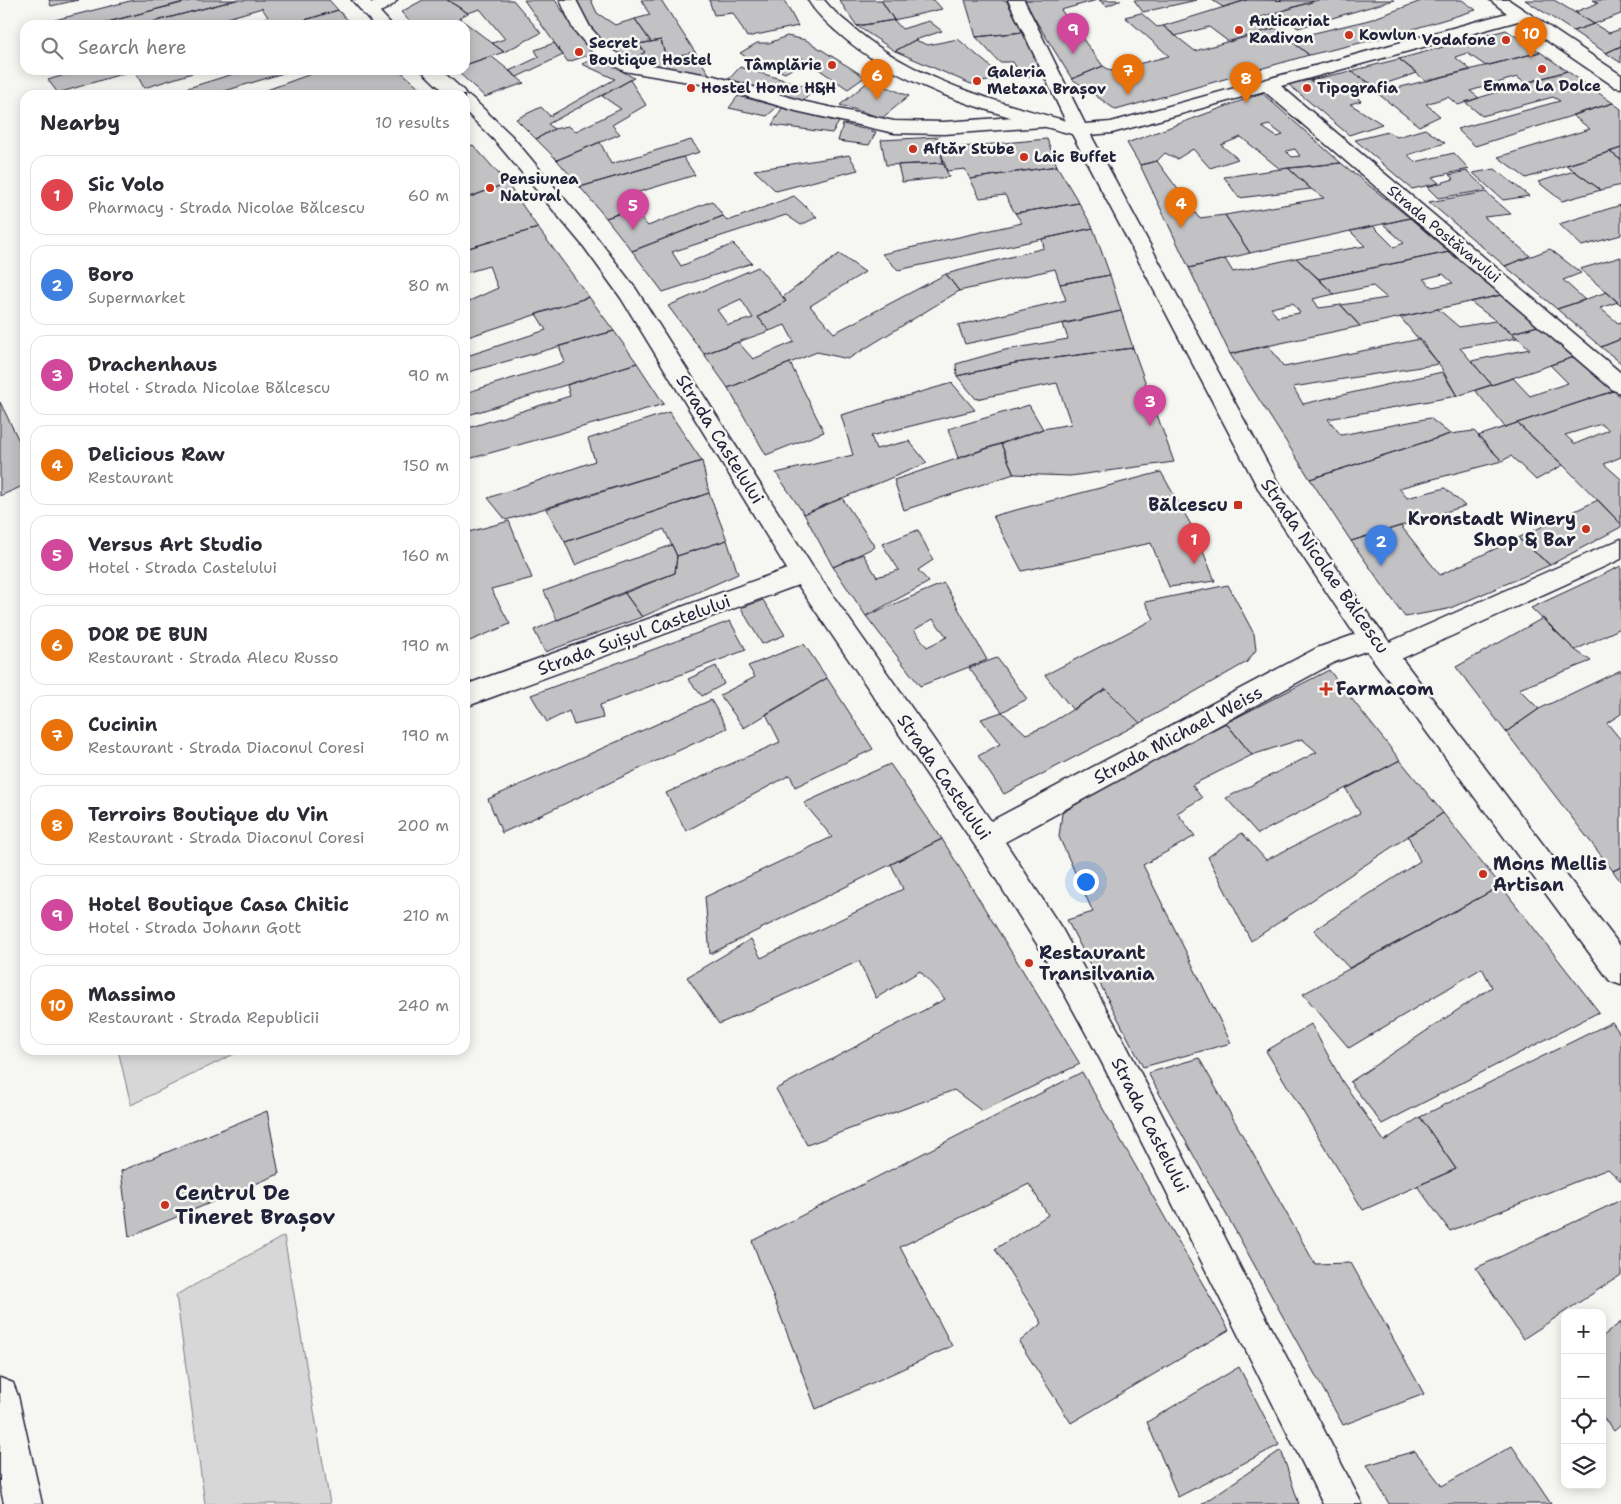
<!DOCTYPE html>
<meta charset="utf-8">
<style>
:root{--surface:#fff;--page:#f2f2f3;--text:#2b2b33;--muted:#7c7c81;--line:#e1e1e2;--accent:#c8321e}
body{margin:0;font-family:"Shantell Sans",sans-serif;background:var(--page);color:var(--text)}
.controls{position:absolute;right:15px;bottom:15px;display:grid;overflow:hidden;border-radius:10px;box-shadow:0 2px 12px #0003}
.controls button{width:45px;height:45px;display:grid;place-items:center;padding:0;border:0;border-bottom:1px solid var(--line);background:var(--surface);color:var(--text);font:25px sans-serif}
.you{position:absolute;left:1085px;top:881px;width:18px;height:18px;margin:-12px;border:4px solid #fff;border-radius:50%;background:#1a73e8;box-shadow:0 0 0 8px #1a73e833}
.badge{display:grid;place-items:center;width:32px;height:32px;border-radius:50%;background:var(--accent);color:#fff;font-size:16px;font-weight:700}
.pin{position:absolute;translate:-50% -41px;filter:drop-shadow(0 1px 2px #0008)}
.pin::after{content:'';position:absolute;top:26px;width:18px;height:15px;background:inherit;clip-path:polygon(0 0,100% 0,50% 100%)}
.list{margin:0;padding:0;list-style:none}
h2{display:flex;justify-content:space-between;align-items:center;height:65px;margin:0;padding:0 20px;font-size:21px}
h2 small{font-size:16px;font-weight:400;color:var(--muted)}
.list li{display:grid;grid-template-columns:32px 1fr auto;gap:15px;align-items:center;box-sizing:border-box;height:80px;margin:0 10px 10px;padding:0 10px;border:1px solid var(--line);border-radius:15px}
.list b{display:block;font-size:19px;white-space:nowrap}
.list p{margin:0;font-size:16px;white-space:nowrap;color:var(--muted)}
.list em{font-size:16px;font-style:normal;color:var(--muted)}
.icon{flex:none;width:28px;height:28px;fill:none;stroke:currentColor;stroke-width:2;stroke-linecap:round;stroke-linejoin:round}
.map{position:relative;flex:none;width:1621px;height:1504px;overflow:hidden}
.search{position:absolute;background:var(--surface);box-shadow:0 2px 12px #0003;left:20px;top:20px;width:450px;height:55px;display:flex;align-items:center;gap:12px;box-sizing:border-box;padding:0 18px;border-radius:15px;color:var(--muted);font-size:19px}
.panel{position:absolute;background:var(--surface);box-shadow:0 2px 12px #0003;left:20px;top:90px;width:450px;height:965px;border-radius:15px}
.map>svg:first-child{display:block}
.green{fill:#d7d7d7;stroke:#7c7c89}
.building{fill:#c2c2c4;stroke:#22223b;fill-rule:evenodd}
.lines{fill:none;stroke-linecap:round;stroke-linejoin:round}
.pedestrian-casing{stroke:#22223b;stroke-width:3}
.minor-casing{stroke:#22223b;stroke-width:3}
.tertiary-casing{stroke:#22223b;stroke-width:3}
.pedestrian{fill:#f6f6f2;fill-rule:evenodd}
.minor{fill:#f6f6f2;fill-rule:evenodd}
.tertiary{fill:#f6f6f2;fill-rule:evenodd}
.poi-dot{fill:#c8321e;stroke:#f6f6f2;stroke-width:2}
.labels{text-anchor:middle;stroke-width:5;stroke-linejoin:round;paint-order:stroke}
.far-poi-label{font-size:15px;font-weight:bold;fill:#22223b;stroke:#f6f6f2;text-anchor:start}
.far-street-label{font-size:15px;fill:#22223b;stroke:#f6f6f2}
.street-label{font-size:18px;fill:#22223b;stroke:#f6f6f2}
.poi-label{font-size:18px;font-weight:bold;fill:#22223b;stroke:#f6f6f2;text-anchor:start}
.near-poi-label{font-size:21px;font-weight:bold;fill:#22223b;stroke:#f6f6f2;text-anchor:start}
</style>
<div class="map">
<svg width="1621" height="1504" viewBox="0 0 1621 1504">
<rect width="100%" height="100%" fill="#f6f6f2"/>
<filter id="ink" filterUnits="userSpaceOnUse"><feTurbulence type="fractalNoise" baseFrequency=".02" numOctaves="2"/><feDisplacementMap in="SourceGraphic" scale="10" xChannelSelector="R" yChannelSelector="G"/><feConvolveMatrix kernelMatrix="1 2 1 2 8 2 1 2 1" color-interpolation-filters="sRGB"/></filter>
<g filter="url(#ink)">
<path class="green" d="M118,1050H242L131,1105Z
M284,1236L330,1504H205L176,1295Z"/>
<path class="building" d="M49,0H78L51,6Z
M134,0H191L97,25L39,24Z
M194,0H236L141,25H108L107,22Z
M236,0H329L338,10L288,25H240L268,17L262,8L203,25H141Z
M423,0H447L468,13L459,18L504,52L465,65V25H413L401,12Z
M447,0H513L541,33L504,52L492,43L505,39L480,9L468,13Z
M524,0H555L592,54L568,62Z
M577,0H591L597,13L615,25L635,19L651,42L638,44L645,52L631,61L609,50L587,23Z
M641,0H661L695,52L666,58L661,40L651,42L635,19L650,15Z
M709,0H784L798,26L747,37L733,13L714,15Z
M839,0H881L894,20L857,26Z
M881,0H934L942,9L894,20Z
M965,0H1006L1023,32L976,37Z
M1023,0H1097L1061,10L1103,66L1072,79Z
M1099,0H1121L1107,6Z
M1134,0H1197L1143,12Z
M1212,0H1247L1223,7Z
M1247,0L1314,1L1261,17L1275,28L1229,42L1209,27L1175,36L1163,26Z
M1318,0H1394L1298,28L1276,13Z
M1424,0H1462L1476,10L1390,36L1309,55L1289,39L1369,20Z
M1525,0H1554L1594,24L1573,31Z
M1593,0H1617L1621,2V14L1594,24L1575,12L1598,3Z
M338,10L352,25H289Z
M1141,13L1157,27L1163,26L1195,51L1275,28L1309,55L1116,110L1072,79L1103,66L1111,71L1169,56L1125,17Z
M894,20L902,29L929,21L942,31L915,40L895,51L857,26Z
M1594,24L1609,33L1621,29V46L1606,53L1573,31Z
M1506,30L1540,52L1486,66L1467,53L1455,57L1471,70L1426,81L1399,59Z
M1023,32L1042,73L1023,78L1013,62H999L976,37Z
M787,36L806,40L865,77L848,89L802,58L795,67L785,73L773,68L765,70L740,53L757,43H769Z
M958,39L1004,78L971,84L895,51L915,40L928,45Z
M661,40L666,58L695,52L711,77L646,67L631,61L645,52L638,44Z
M554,43L563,55L517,77L509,71L539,57L535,50Z
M1621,46V63L1606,53Z
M1540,52L1567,71L1525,83L1517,77L1470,91L1479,98L1458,105L1448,97L1426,104L1440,116L1419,126L1377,93Z
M491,56L517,77L524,83L485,97L456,70H465V65Z
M598,57L634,78L548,124L554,129L536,139L516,119L541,107L550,116L615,79L582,64Z
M1399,59L1417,73L1375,87L1351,71Z
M740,67L815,89L803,101L729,79Z
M81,70H135L58,93L48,80Z
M139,70H202L144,88L135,71Z
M246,70H293L212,95H165Z
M322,70H399L425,92L418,95H253Z
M1351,71L1370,83L1327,92L1310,80Z
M1567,71L1613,103L1475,146L1457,129L1560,101L1553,97L1482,116L1465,102Z
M630,80L646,105L612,125L620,134L557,160L536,139L554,129L568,126L576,131L621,109L602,96Z
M870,80L909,96L882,118L840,105Z
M1310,80L1327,92L1349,89L1361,101L1350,104L1382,124L1349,135L1288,84Z
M1262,93L1341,163L1280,169L1241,137L1221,145L1238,159L1210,168L1193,149L1177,159L1165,153L1157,161L1140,165L1127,143ZM1269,125L1283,135L1277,137L1262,127ZM1295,149L1300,156L1292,157L1286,151Z
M738,96L778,106L767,116L729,108Z
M1613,103L1621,109V148L1526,178L1498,157L1590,129L1572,115Z
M782,108L839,122L832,133L772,125Z
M843,124L876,132L869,145L838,141Z
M1425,129L1445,143L1408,155L1415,162L1454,153L1469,169L1432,177L1439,183L1412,189L1355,140L1388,132L1397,137Z
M938,137L943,163L886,165L881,140Z
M1047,139L1057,166L970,179L965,169L947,171L940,149Z
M691,140L700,152L580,187L557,160L600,142L611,164Z
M473,145L507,183L465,199V147Z
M1621,148V160L1610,152Z
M1610,152L1621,160V185L1601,190L1566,165Z
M849,155L858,170L776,191L754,170Z
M683,157L695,175L629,195L638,207L606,218L580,187Z
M1157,161L1199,218L1225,215L1250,253L1189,268L1140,165Z
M943,163L949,177L902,182L898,165Z
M1341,163L1410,218L1250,253L1225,215L1324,198L1311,189L1288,168Z
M1057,166L1079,203L1015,213L1005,195L980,198L970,179Z
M1288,168L1311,189L1239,198L1224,177Z
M1495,169L1529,196L1503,200L1473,173Z
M1467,171L1487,190L1438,198L1427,187L1454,179L1449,175Z
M1574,171L1601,190L1562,201L1538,182Z
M507,183L538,228L465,249V199Z
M1486,192L1511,214L1484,217L1530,256L1505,266L1429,202Z
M794,196L817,217L801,225L786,215L672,252L681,266L733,244L752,263L663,292L632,251L723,216L728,221Z
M712,201L723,216L632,251L606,218L632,209L648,226Z
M1079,203L1093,228L898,270L882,254L1022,223L1015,213Z
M1621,205V235L1582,246L1559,224Z
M1410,218L1449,252L1319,279L1296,258L1365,246L1350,231L1373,226L1394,247L1404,243L1383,224Z
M538,228L589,297L465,338V303L498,288L489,266L465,273V249Z
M1093,228L1110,275L1060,284L1055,269L959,291L946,274L1044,248L1042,239Z
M1550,249L1581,273L1563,280L1585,300L1557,309L1505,266Z
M1449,252L1501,295L1360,326L1341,305L1387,298L1373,286L1334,294L1319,279ZM1443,274L1453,283L1432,287L1423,279Z
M839,254L865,272L810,306L834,333L946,274L959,291L848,359L817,352L728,388L704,354L738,342L753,359L794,342L785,325L769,331L758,317L786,301L783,297Z
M1621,257V305L1580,269Z
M1296,258L1334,294L1313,299L1319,308L1341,305L1360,326L1230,354L1189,268L1225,259L1233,272ZM1293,303L1300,313L1277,317L1271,308Z
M758,267L786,301L758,317L769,331L704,354L668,306ZM741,299L753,318L728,325L717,310Z
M1110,275L1121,311L965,344L958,325L1066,300L1060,284Z
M1607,292L1618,302L1600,308L1618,323L1621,322V339L1601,347L1557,309Z
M1501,295L1538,326L1512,333L1471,302Z
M589,297L614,331L465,373V347L470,355L546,330L536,314Z
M1438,309L1459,327L1495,321L1517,338L1460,348L1492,385L1457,396L1439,364L1400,317Z
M1121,311L1133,348L1015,363L957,376L956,364L1005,350L1068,339L1063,324Z
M1538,326L1574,357L1492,385L1471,361L1530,349L1512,333Z
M614,331L637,363L465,416V393L565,362L559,346Z
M1420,339L1439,364L1293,387L1303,404L1442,372L1457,396L1328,419L1341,435L1430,418L1450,434L1310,479L1230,354L1268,345L1284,367Z
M1621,339V363L1601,347Z
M1133,348L1174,462L1070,476L1014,474L1001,444L1043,429L1071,424L1057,383L976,399L957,376L1015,363Z
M1574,357L1614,391L1505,427L1475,390L1513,378L1530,396L1568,383L1550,365Z
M637,363L664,404L465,460V429L570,396L567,385Z
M790,363L824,432L766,455L728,388Z
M952,383L975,410L871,436L876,449L909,441L927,463L804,514L776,473L853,455L841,415Z
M1614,391L1621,397V457L1604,464L1621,479V524L1563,465L1517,423ZM1601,424L1609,430L1575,444L1565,435Z
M0,402L25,453V485L0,496Z
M1029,405L1043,429L958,458L948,429Z
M669,412L702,461L506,520L488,498L595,461L588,439Z
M1517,423L1563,465L1536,480L1511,456L1502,461L1478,436Z
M1474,431L1502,461L1399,488L1407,498L1445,488L1465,506L1351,541L1310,479L1450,434Z
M1001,444L1014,474L904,510L894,480Z
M702,461L709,493L565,542L546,509Z
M1161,472L1195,532L1215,581L1169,587L1151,543L1022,571L993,516Z
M709,493L727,540L677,556L664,529L575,565L565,542Z
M842,498L875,547L833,567L804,514Z
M1598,500L1621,524V527L1550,565L1518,538Z
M509,521L532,578L491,589L510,624L465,643V533Z
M1401,526L1440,575L1518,538L1550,565L1448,609L1405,617L1351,541Z
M918,530L933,560L918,570L929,582L866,616L833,567L863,554L877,577L899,570L882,544Z
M727,540L738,574L642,617L624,592L675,573L677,556Z
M672,545L677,556L675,573L557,620L544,591Z
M1621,566V628L1575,650L1531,608Z
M944,583L987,660L920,686L866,616ZM933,619L947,637L927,647L914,630Z
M1228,585L1254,634L1256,650L1247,662L1140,723L1106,689L1073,710L1045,675L1154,619L1145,602Z
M624,592L642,617L545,652L534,630Z
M763,600L785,635L762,644L741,608Z
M1543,618L1575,650L1591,661L1519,689L1539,709L1506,732L1456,667Z
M730,621L746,650L600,705L603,718L574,725L569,711L547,722L531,695Z
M804,644L827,678L744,728L720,695L755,677L748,666Z
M997,658L1027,699L1002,712L969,668Z
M716,666L724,684L702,696L688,679Z
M1329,670L1400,760L1258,834L1226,798L1317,752L1302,739L1252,755L1226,723Z
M1621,670V714L1607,723L1621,740V867L1613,871L1506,732L1539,709Z
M827,678L873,749L795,787L790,775L686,831L666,793L780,742L766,714Z
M1106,689L1140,723L1004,794L978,756L1000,744L981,719L1002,712L1026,734L1044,727Z
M711,700L727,728L502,833L488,799Z
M1226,723L1252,755L1192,785L1202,798L1177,813L1195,836L1143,865L1231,1043L1143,1067L1067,920L1093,912L1059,837L1062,813L1110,784Z
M1400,760L1443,813L1251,941L1208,857L1242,833L1266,860L1360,813L1346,789Z
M890,764L942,839L710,954L705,897L832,837L804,803Z
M1443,813L1501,886L1349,968L1314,930L1420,861L1408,836Z
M942,839L1080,1064L982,1111L954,1090L807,1145L776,1089L945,999L920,971L876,998L859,961L719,1024L687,977L751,939L761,958L903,889L891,864Z
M1621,867V882L1613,871Z
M1501,886L1599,1012L1382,1124L1350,1082L1492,987L1482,968L1349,1048L1303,994Z
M1612,1022L1621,1035V1181L1608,1169L1450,1231L1417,1186L1456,1169L1420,1117Z
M1311,1024L1342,1081L1384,1141L1420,1117L1456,1169L1363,1210L1266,1051Z
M1199,1058L1315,1264L1351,1263L1424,1394L1343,1425L1148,1073Z
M1082,1072L1229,1330L1071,1423L1019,1342L1042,1323L995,1249L1048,1215L1029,1184L900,1247L952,1346L816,1409L752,1241Z
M267,1111L279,1174L129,1237L121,1171Z
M1621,1200V1275L1523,1339L1476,1268Z
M1621,1322V1425L1614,1431L1602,1416V1337Z
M1239,1367L1279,1445L1178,1497L1147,1422Z
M1512,1446L1551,1504H1389L1367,1465L1415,1451L1442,1486Z
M1281,1450L1299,1504H1202Z"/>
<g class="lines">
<defs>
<path id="pedestrian" d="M376,0H397C391,9 373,16 363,14L361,10Z
M560,0H576L590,27L609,49L635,62L714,76L806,102L894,121L944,122L1043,115L1050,117L1052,121L1050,125L1043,127L944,134L894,133L796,111L712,86L624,71L597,57L573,29Z
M1008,0H1024L1085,124L1111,122L1507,13L1490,0H1509L1621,75V88L1615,87L1518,21L1281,86L1621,373V393L1613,390L1264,91L1112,133L1079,136L1072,134Z
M1621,539V559L1394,662L1385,666L1376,662L1372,655L1376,648Z
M0,1378L13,1383L18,1396L42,1504H4L0,1485Z"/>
<path id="minor" d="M352,0H369L392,25H374Z
M421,70H441L464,91L466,96L471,97L511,135L598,239L636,289L812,566L991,821L1317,648L1373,628L1382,631L1386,638L1382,645L1335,662L1005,842L1062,929L1123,1039L1362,1504H1323L1101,1061L1040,949L976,847L798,585L465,707V685L787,569L621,298L584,247L497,143L465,111V95H447Z"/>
<path id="tertiary" d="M808,0H824C831,9 840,17 849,24C914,82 1003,104 1086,126L1277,481L1371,618L1621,947V985L1610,981L1353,632L1260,492L1072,134C990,112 900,89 836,31C825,21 815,12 808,0Z"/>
</defs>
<use href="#pedestrian" class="pedestrian-casing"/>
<use href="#minor" class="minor-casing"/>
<use href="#tertiary" class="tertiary-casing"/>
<use href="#pedestrian" class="pedestrian"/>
<use href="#minor" class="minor"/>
<use href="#tertiary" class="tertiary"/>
</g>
</g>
<g class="poi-dot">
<circle cx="1239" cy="30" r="5"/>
<circle cx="1349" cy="35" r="5"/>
<circle cx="1506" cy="40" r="5"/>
<circle cx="579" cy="52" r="5"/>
<circle cx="832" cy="65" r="5"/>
<circle cx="1542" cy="69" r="5"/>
<circle cx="977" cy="81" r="5"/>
<circle cx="691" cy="88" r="5"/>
<circle cx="1307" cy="88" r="5"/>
<circle cx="913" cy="149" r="5"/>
<circle cx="1024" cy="157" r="5"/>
<circle cx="490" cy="188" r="5"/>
<rect x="1233" y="500" width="10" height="10" rx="2.5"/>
<circle cx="1586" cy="529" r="5"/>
<path d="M1323.5 681.5h5v5h5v5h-5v5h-5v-5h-5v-5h5z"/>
<circle cx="1483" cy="874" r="5"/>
<circle cx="1029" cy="963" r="5"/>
<circle cx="165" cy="1205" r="5"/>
</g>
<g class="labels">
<g class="far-poi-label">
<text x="1249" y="26">Anticariat<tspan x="1249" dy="17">Radivon</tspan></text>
<text x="1359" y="40">Kowlun</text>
<text x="1496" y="45" text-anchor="end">Vodafone</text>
<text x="589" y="48">Secret<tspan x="589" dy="17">Boutique Hostel</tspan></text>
<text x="822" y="70" text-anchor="end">Tâmplărie</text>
<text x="987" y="77">Galeria<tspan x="987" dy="17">Metaxa Brașov</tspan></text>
<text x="1542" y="91" text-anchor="middle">Emma La Dolce</text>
<text x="701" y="93">Hostel Home H&amp;H</text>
<text x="1317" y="93">Tipografia</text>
<text x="923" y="154">Aftăr Stube</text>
<text x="1034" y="162">Laic Buffet</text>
<text x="500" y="184">Pensiunea<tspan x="500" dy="17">Natural</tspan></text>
</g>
<g class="far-street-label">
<text transform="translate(1444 234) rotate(40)" y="5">Strada Postăvarului</text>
</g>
<g class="street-label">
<text transform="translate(720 439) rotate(58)" y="6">Strada Castelului</text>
<text transform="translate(1325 566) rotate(55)" y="6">Strada Nicolae Bălcescu</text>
<text transform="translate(634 635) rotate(-20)" y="6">Strada Suișul Castelului</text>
<text transform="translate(1178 735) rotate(-28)" y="6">Strada Michael Weiss</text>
<text transform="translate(944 777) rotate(55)" y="6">Strada Castelului</text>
<text transform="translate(1150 1125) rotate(63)" y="6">Strada Castelului</text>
</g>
<g class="poi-label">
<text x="1228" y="511" text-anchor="end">Bălcescu</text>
<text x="1576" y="525" text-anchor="end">Kronstadt Winery<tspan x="1576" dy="21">Shop &amp; Bar</tspan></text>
<text x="1336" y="695">Farmacom</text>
<text x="1493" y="870">Mons Mellis<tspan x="1493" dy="21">Artisan</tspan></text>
<text x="1039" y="959">Restaurant<tspan x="1039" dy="21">Transilvania</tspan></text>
</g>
<g class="near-poi-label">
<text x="175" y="1200">Centrul De<tspan x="175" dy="24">Tineret Brașov</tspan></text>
</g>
</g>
</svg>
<div class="controls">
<button>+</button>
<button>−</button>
<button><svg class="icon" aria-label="locate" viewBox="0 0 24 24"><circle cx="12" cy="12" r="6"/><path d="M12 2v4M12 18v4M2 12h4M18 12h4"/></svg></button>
<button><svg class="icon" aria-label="layers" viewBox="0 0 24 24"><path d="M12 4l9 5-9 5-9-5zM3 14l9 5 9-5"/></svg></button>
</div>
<div class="you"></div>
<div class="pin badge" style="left:1194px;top:564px;background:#e0444e">1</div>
<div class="pin badge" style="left:1381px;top:566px;background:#3f7fe0">2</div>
<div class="pin badge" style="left:1150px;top:426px;background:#d1479c">3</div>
<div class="pin badge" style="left:1181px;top:228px;background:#e8710a">4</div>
<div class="pin badge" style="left:633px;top:230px;background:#d1479c">5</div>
<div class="pin badge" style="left:877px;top:100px;background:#e8710a">6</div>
<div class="pin badge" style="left:1128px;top:95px;background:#e8710a">7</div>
<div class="pin badge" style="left:1246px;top:103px;background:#e8710a">8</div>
<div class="pin badge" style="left:1073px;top:54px;background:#d1479c">9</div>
<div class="pin badge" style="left:1531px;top:58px;background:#e8710a">10</div>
<div class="search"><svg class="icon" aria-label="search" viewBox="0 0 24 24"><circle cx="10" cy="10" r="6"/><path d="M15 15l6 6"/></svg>Search here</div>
<section class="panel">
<h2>Nearby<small>10 results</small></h2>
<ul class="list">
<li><span class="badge" style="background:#e0444e">1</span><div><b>Sic Volo</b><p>Pharmacy · Strada Nicolae Bălcescu</p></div><em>60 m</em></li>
<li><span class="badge" style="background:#3f7fe0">2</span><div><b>Boro</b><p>Supermarket</p></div><em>80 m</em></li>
<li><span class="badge" style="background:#d1479c">3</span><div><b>Drachenhaus</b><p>Hotel · Strada Nicolae Bălcescu</p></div><em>90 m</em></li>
<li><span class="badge" style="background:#e8710a">4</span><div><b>Delicious Raw</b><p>Restaurant</p></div><em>150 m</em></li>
<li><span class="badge" style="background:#d1479c">5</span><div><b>Versus Art Studio</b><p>Hotel · Strada Castelului</p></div><em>160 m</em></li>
<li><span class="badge" style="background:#e8710a">6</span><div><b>DOR DE BUN</b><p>Restaurant · Strada Alecu Russo</p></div><em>190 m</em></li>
<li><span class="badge" style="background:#e8710a">7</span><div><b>Cucinin</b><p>Restaurant · Strada Diaconul Coresi</p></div><em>190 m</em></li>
<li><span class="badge" style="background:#e8710a">8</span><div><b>Terroirs Boutique du Vin</b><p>Restaurant · Strada Diaconul Coresi</p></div><em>200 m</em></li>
<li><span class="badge" style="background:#d1479c">9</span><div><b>Hotel Boutique Casa Chitic</b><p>Hotel · Strada Johann Gott</p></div><em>210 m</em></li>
<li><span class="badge" style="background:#e8710a">10</span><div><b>Massimo</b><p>Restaurant · Strada Republicii</p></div><em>240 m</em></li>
</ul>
</section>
</div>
